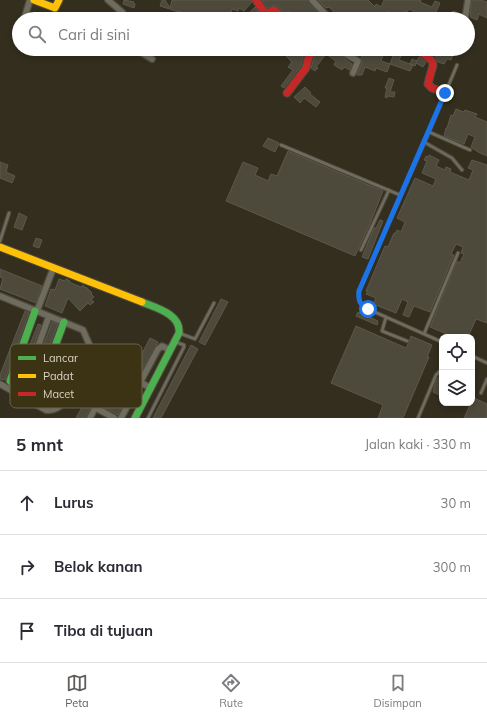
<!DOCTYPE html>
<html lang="id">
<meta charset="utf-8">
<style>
:root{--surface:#fff;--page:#f7f7f7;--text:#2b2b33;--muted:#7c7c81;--line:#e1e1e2;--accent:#605d5a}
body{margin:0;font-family:Mulish,sans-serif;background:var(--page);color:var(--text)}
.controls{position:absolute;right:12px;bottom:12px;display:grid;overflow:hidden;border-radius:8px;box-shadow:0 2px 6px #0003}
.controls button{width:36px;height:36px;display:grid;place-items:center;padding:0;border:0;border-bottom:1px solid var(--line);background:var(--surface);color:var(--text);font:20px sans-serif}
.stop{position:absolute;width:12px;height:12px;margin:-9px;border:3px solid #1a73e8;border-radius:50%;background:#fff}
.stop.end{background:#1a73e8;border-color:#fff;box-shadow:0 1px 4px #0008}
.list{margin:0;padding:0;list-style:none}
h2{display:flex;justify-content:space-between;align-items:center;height:52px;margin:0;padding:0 16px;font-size:17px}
h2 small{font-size:13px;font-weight:400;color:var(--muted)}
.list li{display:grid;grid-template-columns:26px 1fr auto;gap:12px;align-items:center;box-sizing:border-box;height:64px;padding:0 16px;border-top:1px solid var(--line)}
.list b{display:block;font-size:15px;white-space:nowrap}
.list em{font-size:13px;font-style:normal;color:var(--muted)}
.icon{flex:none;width:22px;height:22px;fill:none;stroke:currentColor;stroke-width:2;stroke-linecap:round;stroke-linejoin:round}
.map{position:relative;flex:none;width:487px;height:418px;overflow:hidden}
.search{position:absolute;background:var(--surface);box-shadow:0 2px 6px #0003;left:12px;right:12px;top:12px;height:44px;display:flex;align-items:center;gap:10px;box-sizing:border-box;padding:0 14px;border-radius:22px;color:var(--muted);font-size:15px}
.sheet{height:244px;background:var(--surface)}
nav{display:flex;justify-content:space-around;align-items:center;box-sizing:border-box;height:56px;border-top:1px solid var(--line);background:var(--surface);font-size:11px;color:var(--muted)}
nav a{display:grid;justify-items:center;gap:2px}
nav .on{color:var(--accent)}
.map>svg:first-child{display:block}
.building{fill:#4d493b;stroke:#5c584b}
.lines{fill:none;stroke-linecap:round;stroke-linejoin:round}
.lane-casing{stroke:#504b3e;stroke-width:4.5}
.street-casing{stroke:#504b3e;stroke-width:8}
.fast-casing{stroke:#504b3e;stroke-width:9}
.slow-casing{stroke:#504b3e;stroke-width:9}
.jam-casing{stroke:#504b3e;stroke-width:9}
.lane{stroke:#6e6b5f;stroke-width:2.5}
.street{stroke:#6e6b5f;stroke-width:5.5}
.fast{stroke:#4caf50;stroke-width:7}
.slow{stroke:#ffc107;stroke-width:7}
.jam{stroke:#c62828;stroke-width:7}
.route{stroke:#1a73e8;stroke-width:5}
.key{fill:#3c3315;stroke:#6b644a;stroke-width:1}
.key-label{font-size:11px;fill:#dad5c4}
</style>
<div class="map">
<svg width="487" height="418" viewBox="0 0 487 418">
<rect width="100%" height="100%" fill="#332e1e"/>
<path class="building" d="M124,0L134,2L133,3L135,4L134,8L123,4Z
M162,0H165L170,8L172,0L174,1L175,0H251L252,2L244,11L239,8L238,11L232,9L230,17L220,14L219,19H188L189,15L179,11V12L160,6Z
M262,0H308L323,19H293L295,17L288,11L286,13L275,5L267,8Z
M318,0H368L375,7L376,4L381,7L384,0H421L420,2L432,7L435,1L440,3L433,19H412L415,12L409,9L407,12L405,11L401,19H394L396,15L388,11L385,19H349L346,16L344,19H336L333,17L336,14L329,7L326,8Z
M472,0H480L487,2V18L479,14L477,20L470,17Z
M255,7L262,17L267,18L273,16L277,19H250L248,17L249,15L248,14Z
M453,11L461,14V19H452L450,17Z
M285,49H307L303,57L301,66L284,88L281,86L293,70L288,67L292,62L285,55L288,52Z
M318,49H333L335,52L352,64L350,70L344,67L342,70L334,65L336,61L326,54L316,67L318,68L315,71L311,68L313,61Z
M364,49H374L373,51L383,55L381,61L390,64L387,72L376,68L375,71L365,67L362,75H357L362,62L361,58Z
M384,49H404L399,60L413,65L410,71L390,64L393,56L383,52Z
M426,49H455L451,60L447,59L444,64L438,62L436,57Z
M419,57L426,62L423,67L416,63L415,66L410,64L412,59L417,61L416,62Z
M389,78L394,80L390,92H395L394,97L388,96L387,98L385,97L387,88H385Z
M305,87L311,93L310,94L320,102L316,107L304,98L300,103L294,97Z
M456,109L464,112L465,110L477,114L475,117L487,122V156L478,152L471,147L475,137L468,134L464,144L444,136L446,128H447L451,115L453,116Z
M268,138L279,143L275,152L263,146Z
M288,151L383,191L369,226L355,256L226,201L243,162L258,168L255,175L268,181L271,174L277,176Z
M429,155L439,160L436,166L445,170L446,167L451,169L450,172L469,180L473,170L468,168L472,160L487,165V323L476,319L468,337H454L430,327L457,261L460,263L464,254L461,253L463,247L456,244L451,254L454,255L430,312L414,306L409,317L403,315L408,302L402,299L396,313L373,304L376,298L366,294L368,291H366L385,246L388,247L394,233H396L397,230L401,232L405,222L397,218L415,178L433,186L436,179L422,173L427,161L424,160L426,156L428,157Z
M0,162L8,165L6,172L15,176L12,183L0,178Z
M19,213L27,217L22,230L14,227Z
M380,220L383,221L368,259L362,257L374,228H376Z
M36,238L42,240L39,248L33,246Z
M0,269L42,286L36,303L0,289L3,278L0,277Z
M59,279L65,281L66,279L70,281L69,282L81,287L83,285L85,288L86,287L92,293L91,294L94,297L91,299L94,302L90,305L88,303L80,311L68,298L62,313L45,306L51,289L55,290Z
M221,299L228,302L205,345L199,342Z
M25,311L29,313L5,380L0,379V375Z
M358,312L378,321L377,325L356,316Z
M52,322L58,324L33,390L28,388Z
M38,324L41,325L20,384L16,380Z
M356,326L406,348L409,342L411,336L432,345L427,357H429L403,418H378L383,405L331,383Z
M150,338L158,342L138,377L132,373Z
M191,345L198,349L161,418H153Z
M442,373V396L433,392L436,381Z
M100,375L106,378L85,418H76Z
M118,376L134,384L118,415L101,406Z
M472,397L487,404V418H464L471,403H472Z"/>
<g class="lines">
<defs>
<path id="lane" d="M429,132L470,150
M424,142L452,158L462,170
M281,145L400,195
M0,241L9,213
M361,250L389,190
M386,317L382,331L407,341
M179,333L195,339L214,303
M424,334L458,253
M442,342L368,309C360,305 358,301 359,291L429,132L457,65
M472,356L487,363
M481,393L487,379
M148,418L184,347V345L175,342
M418,418L436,375L442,369"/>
<path id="street" d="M108,0L122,12L126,19
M312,0L328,17L327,19
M24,19L30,0
M465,19L468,0
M136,49L152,59
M337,49L358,61L353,73
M0,296L83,330L90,346L93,351L115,369L90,418
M37,311L53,269
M115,369L151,388
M0,384L46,410C60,412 66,399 73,389
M22,391L49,316
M96,408L114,418
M121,418L158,349L162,346L170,350"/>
<path id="fast" d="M35,311L10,381C16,389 25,393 35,396L38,392L64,322
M135,418L179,333C181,314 156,308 142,302"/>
<path id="slow" d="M34,0L55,8L59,0
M0,247L142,302"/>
<path id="jam" d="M256,0L264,12L268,13L274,10L285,19
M417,49C440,66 433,59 428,84L432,88L445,93
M287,93L306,68L308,59L313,49"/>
</defs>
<use href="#lane" class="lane-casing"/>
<use href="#street" class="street-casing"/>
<use href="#fast" class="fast-casing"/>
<use href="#slow" class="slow-casing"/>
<use href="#jam" class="jam-casing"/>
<use href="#lane" class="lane"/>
<use href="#street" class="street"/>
<use href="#fast" class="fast"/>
<use href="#slow" class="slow"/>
<use href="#jam" class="jam"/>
</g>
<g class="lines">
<path class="route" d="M368,309C360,305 358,301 359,291L445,93"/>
</g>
<rect x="10" y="344" width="132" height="64" rx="6" class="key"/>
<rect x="18" y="356" width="18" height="4" fill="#4caf50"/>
<rect x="18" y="374" width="18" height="4" fill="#ffc107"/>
<rect x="18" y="392" width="18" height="4" fill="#c62828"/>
<g class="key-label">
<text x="43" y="362">Lancar</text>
<text x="43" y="380">Padat</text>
<text x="43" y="398">Macet</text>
</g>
</svg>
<div class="controls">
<button><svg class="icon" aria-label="locate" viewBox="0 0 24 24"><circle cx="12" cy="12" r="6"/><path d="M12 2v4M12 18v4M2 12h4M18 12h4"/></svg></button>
<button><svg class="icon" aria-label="layers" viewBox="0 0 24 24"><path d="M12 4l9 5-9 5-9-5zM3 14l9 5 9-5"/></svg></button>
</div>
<div class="stop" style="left:368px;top:309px"></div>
<div class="stop end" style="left:445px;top:93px"></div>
<div class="search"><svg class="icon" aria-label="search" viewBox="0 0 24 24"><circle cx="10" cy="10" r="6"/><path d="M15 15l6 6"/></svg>Cari di sini</div>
</div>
<section class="sheet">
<h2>5 mnt<small>Jalan kaki · 330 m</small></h2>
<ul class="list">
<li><svg class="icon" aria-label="ahead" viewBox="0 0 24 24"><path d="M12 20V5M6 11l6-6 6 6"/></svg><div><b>Lurus</b></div><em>30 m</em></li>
<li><svg class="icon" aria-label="right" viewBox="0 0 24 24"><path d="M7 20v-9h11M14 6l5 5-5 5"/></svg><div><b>Belok kanan</b></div><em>300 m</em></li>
<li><svg class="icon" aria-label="arrive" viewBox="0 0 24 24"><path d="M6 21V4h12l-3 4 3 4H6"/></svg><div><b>Tiba di tujuan</b></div></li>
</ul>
</section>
<nav>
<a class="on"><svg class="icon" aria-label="map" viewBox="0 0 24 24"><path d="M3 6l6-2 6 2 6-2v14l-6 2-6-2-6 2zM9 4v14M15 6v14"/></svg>Peta</a>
<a><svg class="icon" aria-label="directions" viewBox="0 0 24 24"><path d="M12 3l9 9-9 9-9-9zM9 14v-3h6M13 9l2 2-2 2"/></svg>Rute</a>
<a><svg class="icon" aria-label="saved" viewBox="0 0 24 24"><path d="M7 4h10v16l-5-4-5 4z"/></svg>Disimpan</a>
</nav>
